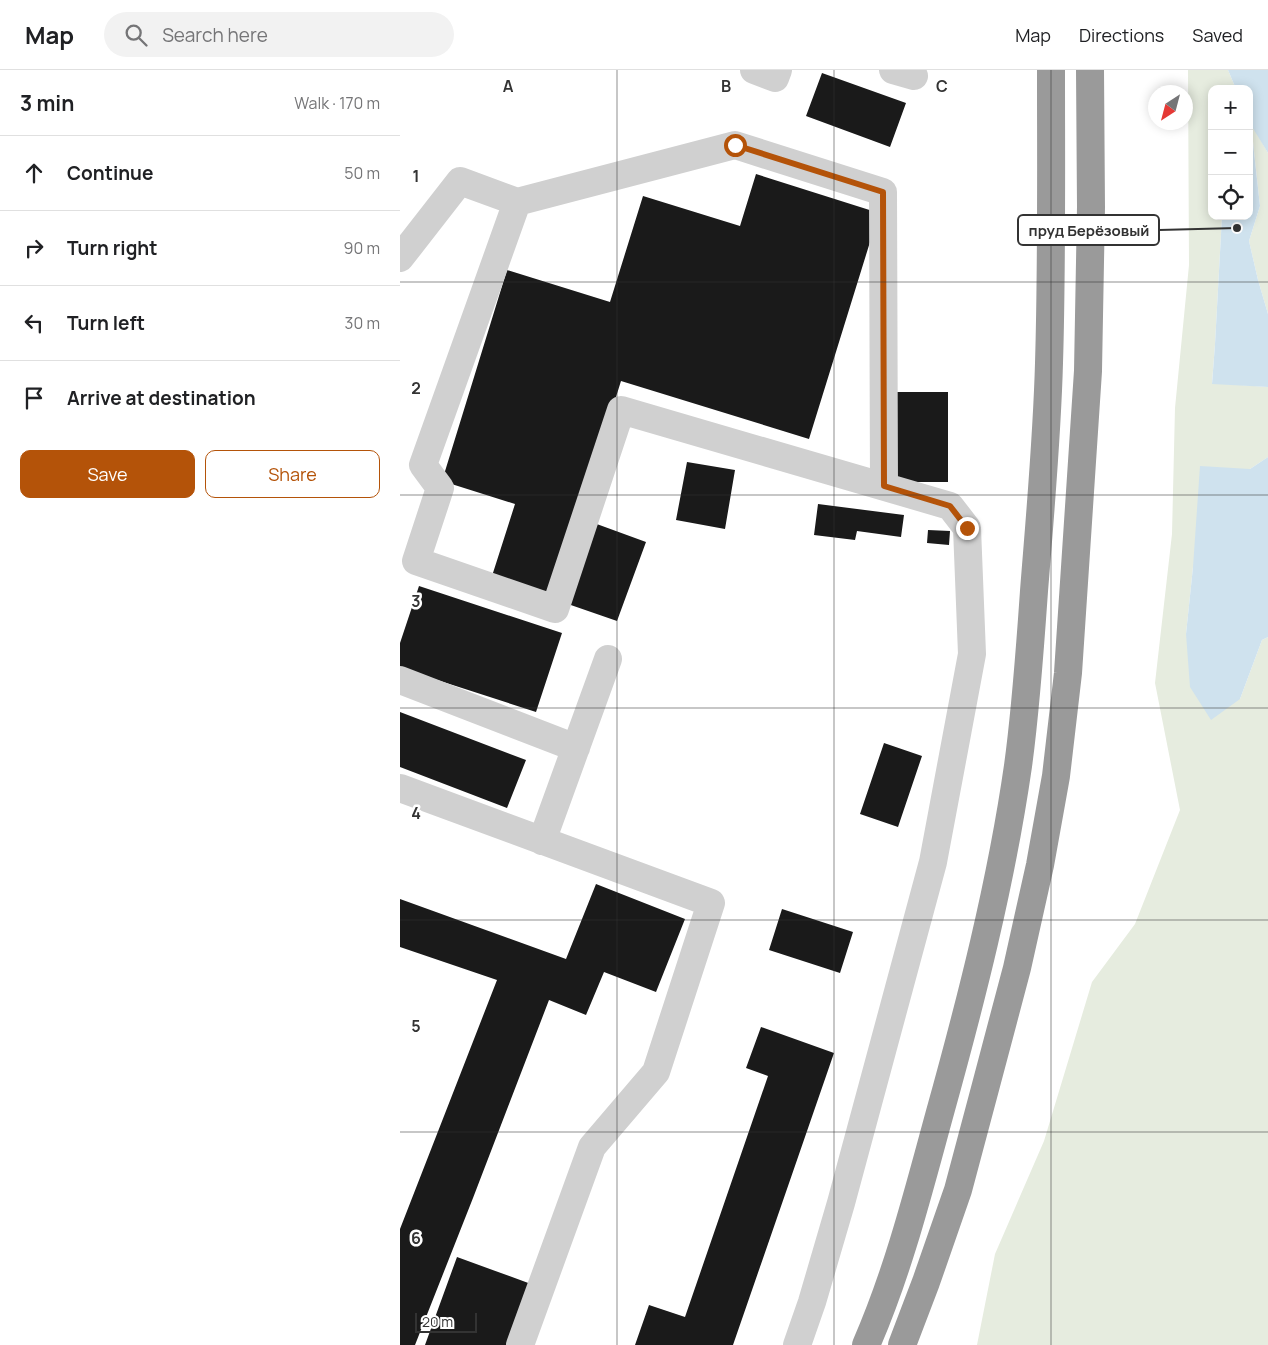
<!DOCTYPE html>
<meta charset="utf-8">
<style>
:root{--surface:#fff;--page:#f2f2f2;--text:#202124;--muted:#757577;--line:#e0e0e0;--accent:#b45309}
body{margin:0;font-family:Manrope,sans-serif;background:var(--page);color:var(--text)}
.controls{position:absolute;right:15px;top:15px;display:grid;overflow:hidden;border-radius:10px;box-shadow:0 2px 12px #0003}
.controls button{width:45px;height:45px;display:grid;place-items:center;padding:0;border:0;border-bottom:1px solid var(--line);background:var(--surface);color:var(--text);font:25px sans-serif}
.compass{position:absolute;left:748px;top:15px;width:45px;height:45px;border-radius:50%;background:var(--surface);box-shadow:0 2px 12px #0003;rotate:216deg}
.scale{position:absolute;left:15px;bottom:12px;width:62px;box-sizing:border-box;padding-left:5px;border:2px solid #333;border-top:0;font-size:14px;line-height:18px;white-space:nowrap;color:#333;-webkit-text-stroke:4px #fff;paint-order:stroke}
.stop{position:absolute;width:15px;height:15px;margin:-11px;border:4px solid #b45309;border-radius:50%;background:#fff}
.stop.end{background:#b45309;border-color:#fff;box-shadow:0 1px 5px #0008}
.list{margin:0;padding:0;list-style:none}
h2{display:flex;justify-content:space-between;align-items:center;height:65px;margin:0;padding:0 20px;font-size:21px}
h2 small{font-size:16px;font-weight:400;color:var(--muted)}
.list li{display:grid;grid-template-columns:32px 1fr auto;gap:15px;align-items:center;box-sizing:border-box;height:75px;padding:0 20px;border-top:1px solid var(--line)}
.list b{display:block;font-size:19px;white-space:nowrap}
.list em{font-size:16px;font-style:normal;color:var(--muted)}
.actions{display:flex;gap:10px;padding:15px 20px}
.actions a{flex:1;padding:11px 0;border:1px solid var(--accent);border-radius:10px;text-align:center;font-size:18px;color:var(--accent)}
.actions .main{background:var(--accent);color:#fff}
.icon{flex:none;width:28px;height:28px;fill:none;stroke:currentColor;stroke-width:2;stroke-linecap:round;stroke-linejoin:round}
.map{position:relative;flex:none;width:868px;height:1275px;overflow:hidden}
header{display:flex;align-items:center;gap:30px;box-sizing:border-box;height:70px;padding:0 25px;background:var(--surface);border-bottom:1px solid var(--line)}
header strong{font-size:24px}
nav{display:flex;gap:28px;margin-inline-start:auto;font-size:18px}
.search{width:350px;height:45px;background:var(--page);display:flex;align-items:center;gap:12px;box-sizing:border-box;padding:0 18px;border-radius:28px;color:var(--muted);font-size:19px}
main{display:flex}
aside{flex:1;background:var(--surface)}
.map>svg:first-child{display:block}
.green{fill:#e6ecdf}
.water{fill:#cfe2ee}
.building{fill:#1a1a1a}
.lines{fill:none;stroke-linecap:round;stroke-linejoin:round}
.minor{stroke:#d0d0d0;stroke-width:28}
.highway{stroke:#9a9a9a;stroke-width:28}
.route{stroke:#b45309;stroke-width:6}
.grid{fill:none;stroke:#333;stroke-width:1;stroke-opacity:0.55}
.grid-label{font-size:16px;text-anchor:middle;font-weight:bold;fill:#333;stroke:#fff;stroke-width:5;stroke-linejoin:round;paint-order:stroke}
.leader{fill:none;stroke:#333;stroke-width:2}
.callout-dot{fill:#333;stroke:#fff;stroke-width:2}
.callout{fill:#fff;stroke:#333;stroke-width:2}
.callout-label{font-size:15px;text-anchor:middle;font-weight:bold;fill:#333}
</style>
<header>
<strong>Map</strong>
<div class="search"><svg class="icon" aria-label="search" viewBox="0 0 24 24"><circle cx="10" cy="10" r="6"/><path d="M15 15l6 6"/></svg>Search here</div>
<nav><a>Map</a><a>Directions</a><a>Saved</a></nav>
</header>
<main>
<aside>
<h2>3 min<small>Walk · 170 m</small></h2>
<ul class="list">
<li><svg class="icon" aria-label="ahead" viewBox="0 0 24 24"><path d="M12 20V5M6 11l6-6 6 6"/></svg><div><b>Continue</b></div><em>50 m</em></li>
<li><svg class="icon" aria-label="right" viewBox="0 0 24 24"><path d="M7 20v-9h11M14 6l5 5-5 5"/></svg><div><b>Turn right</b></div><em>90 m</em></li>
<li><svg class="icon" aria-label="left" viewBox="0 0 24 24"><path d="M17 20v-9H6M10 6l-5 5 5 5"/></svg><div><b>Turn left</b></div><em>30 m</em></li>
<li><svg class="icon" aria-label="arrive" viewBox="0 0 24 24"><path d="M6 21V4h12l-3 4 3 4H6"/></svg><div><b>Arrive at destination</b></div></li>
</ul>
<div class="actions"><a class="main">Save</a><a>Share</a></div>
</aside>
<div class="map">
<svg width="868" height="1275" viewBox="0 0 868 1275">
<rect width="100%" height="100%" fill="#fff"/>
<path class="green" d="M788,0H828L836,19H812V146H822L815,274L812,313L868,317V387L850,399L793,497L786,564L840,629L862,570L868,567V1275H577L595,1184L644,1071L692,912L735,854L780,740L755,613L772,464L775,338L789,195Z
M851,53L868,83V244L858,210L849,171L860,136Z"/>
<path class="water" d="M828,0H868V83L851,55L860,136L849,171L858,210L868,244V317L812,314L815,274L822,146H849V19H836Z
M868,387V567L862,570L840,629L811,650L790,617L786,564L793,497L800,396L850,399Z"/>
<path class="building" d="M422,3L506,33L490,77L406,46Z
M356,104L479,143L409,369L221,311L154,525L92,506L115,434L42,411L107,200L210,232L243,126L340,156Z
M496,322H548V412H496Z
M287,392L335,400L325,459L276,450Z
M418,434L504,445L501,467L457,461L455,470L414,465Z
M194,453L246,472L217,551L165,533Z
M528,460L550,461L549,475L527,473Z
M19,516L162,563L136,642L0,598V573Z
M0,642L126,690L107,738L0,697Z
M484,673L522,686L498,757L460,744Z
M196,814L285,849L256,922L204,902L186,945L149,930L73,1128L15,1275H0V1159L97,910L0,877V829L166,889Z
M382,839L453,862L440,903L369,880Z
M361,957L434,983L333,1275H235L249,1235L285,1247L368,1006L346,998Z
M57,1187L131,1214L109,1275H25Z"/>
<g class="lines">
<path class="minor" d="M354,0L375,8L378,0
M493,0L514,6
M0,188L60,111L117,132
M0,610L176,678
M0,718L311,833L256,1002L192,1077L120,1275
M142,771L208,589
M397,1275L412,1232L441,1133L533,792L572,584L567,458L550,436L221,340L155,539L16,491L40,418L23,395L117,132L335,75L483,122L484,416"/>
<path class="highway" d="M466,1275C498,1202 518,1123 539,1046C571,931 601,814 618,696C626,638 630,579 634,521C640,445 647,369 649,293C652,196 651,98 651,0
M502,1275L526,1212L558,1120L586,1015L617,898L640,795L656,706L668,603L688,301L691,137L690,0"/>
</g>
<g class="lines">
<path class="route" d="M335,75L483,122L484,416L550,436L567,458"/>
</g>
<path class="grid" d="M217,0V1275M434,0V1275M651,0V1275M0,212H868M0,425H868M0,638H868M0,850H868M0,1062H868"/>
<g class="grid-label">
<text x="108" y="22">A</text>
<text x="326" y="22">B</text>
<text x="542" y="22">C</text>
<text x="16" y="112">1</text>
<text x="16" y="324">2</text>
<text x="16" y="537">3</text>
<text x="16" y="749">4</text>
<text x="16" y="962">5</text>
<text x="16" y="1174">6</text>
</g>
<path class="leader" d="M837 158L759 160"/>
<circle class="callout-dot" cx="837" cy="158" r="5"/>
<rect class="callout" x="618" y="145" width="141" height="30" rx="5"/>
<g class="callout-label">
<text x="689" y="166">пруд Берёзовый</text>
</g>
</svg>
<div class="controls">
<button>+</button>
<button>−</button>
<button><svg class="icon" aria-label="locate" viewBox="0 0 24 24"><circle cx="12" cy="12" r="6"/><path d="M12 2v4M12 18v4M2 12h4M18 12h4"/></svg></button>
</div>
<svg class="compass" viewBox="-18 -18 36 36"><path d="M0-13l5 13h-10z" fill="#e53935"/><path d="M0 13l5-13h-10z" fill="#757577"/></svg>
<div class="scale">20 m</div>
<div class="stop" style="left:335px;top:75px"></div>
<div class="stop end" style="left:567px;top:458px"></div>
</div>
</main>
